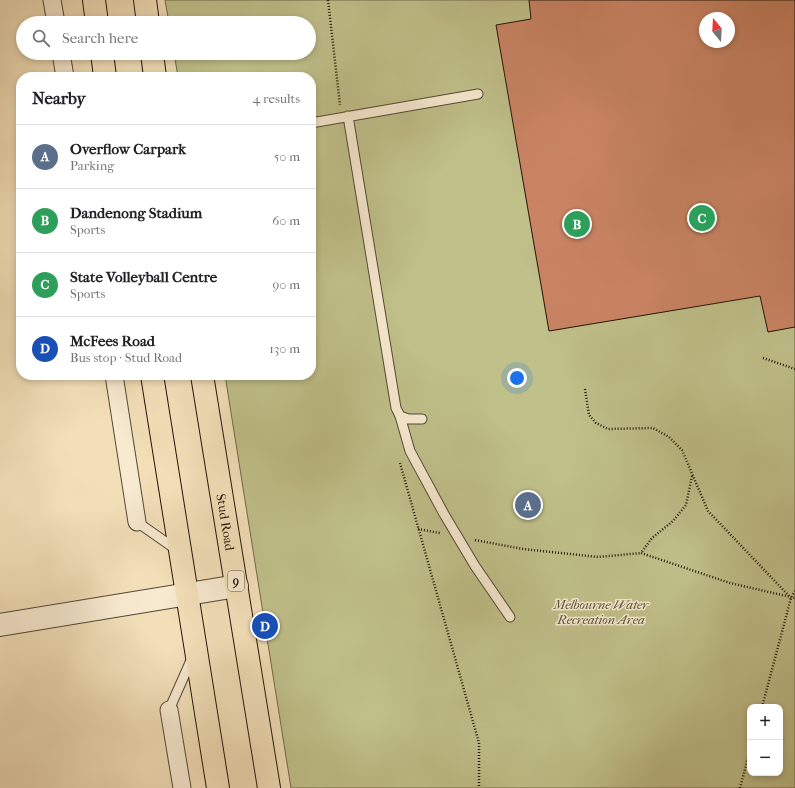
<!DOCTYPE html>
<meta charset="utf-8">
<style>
:root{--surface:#fff;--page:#f6f6f6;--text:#202124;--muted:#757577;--line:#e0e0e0;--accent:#0f766e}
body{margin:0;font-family:"IM FELL French Canon",serif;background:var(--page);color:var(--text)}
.controls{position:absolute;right:12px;bottom:12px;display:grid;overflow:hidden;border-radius:8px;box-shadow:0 2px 6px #0003}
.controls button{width:36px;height:36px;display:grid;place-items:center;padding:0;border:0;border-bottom:1px solid var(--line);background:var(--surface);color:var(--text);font:20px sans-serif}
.compass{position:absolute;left:699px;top:12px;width:36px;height:36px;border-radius:50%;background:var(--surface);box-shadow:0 2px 6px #0003;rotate:342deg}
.you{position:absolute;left:517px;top:378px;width:14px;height:14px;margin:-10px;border:3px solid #fff;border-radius:50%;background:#1a73e8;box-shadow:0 0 0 6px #1a73e833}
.badge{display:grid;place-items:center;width:26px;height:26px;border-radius:50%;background:var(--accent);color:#fff;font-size:13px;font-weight:700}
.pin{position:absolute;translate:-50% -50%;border:2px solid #fff;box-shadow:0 1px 4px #0006}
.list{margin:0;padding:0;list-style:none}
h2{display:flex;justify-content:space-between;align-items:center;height:52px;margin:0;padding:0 16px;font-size:17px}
h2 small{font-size:13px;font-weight:400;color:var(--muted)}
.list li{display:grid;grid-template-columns:26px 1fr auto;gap:12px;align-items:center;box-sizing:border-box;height:64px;padding:0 16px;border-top:1px solid var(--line)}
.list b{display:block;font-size:15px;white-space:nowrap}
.list p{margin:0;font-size:13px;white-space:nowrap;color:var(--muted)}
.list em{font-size:13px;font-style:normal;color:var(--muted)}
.icon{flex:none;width:22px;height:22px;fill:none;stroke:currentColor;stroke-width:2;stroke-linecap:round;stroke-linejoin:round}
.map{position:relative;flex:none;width:795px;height:788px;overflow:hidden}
.search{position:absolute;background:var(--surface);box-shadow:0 2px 6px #0003;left:16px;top:16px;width:300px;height:44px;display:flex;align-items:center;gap:10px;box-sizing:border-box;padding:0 14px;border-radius:22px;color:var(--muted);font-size:15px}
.panel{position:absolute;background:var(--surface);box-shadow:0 2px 6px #0003;left:16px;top:72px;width:300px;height:308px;border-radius:16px}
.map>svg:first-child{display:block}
.green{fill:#c0c08a;stroke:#706a4a;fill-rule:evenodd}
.building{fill:#ca8464;stroke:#211509;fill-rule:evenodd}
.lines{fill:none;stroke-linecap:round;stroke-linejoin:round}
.service-casing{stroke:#554835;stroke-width:11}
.minor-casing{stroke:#554835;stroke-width:19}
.tertiary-casing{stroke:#554835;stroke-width:24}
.trunk-casing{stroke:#211509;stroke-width:24}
.path{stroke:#211509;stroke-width:2.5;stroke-dasharray:1 2;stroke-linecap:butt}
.service{stroke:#f7ead1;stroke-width:9}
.minor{stroke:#f7ead1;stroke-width:17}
.tertiary{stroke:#f7ead1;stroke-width:22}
.trunk{stroke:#f2dfb8;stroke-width:22}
.labels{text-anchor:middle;stroke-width:3;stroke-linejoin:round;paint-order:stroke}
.shield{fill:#f7ead1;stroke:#615545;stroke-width:1}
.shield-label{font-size:12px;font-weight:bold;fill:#211509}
.street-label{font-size:13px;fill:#211509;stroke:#f7ead1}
.park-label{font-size:13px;font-style:italic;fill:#595136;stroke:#f7ead1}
</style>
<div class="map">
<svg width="795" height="788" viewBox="0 0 795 788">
<rect width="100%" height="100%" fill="#f2dfb8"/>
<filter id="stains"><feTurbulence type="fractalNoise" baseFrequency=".005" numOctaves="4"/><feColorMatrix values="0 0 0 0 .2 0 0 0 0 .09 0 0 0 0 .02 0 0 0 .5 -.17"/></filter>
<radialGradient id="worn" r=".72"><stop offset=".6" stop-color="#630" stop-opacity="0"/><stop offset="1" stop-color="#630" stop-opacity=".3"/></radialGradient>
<path class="green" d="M165,0H795V788H291L225,375H311V77H178L174,53H309V23H169ZM705,18H729V42H705ZM750,707H780V773H750Z"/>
<path class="building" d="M529,0H795V327L768,332L760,296L549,331L496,25L531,19ZM705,18H729V42H705Z"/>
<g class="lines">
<defs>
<path id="service" d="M348,116L396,408L400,416L408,419H422
M311,123L478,94
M400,416L410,451L444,514L475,566L510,617
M137,522L177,550
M169,710L192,658"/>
<path id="minor" d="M52,0L56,23
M61,53L65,77
M114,375L137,522
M169,710L182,788"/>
<path id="tertiary" d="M0,625L237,586"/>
<g id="trunk">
<path d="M94,0L97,23"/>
<path d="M145,0L148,23"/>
<path d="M102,53L105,77"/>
<path d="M152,53L155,77"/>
<path d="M152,375L218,788"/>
<path id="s1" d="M202,375L269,788"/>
</g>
</defs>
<use href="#service" class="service-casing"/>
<use href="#minor" class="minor-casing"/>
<use href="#tertiary" class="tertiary-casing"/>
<use href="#trunk" class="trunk-casing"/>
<path class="path" d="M328,0L340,105
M763,358L795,369
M585,389L589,415L596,423L608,429L653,428L669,437L682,450L708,511L791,598
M400,463L479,743V788
M692,476L686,505L673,521L652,538L641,553L730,583L795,598
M418,529L440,533
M475,540L523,549L598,557L641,553
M762,707L791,598L795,591
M740,788L750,750"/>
<use href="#service" class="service"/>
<use href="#minor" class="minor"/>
<use href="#tertiary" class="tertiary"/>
<use href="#trunk" class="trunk"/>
</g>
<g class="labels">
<rect class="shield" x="228" y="571" width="16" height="20" rx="3"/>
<g class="shield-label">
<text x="236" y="585">9</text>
</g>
<g class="street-label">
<text dy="5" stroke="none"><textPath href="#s1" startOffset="149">Stud Road</textPath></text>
</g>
<g class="park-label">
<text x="601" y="609">Melbourne Water<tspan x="601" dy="15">Recreation Area</tspan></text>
</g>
</g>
<rect width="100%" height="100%" filter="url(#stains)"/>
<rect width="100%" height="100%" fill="url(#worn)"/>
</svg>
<div class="controls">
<button>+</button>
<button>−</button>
</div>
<svg class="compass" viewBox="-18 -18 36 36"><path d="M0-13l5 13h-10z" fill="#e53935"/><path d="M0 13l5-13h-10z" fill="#757577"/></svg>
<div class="you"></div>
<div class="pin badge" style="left:528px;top:505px;background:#5c6f8a">A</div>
<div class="pin badge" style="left:577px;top:224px;background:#2e9e5b">B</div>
<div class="pin badge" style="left:702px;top:218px;background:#2e9e5b">C</div>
<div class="pin badge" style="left:265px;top:626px;background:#1a4fb4">D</div>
<div class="search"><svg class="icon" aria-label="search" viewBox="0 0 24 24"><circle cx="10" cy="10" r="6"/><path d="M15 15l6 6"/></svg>Search here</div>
<section class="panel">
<h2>Nearby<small>4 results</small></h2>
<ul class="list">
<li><span class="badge" style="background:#5c6f8a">A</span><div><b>Overflow Carpark</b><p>Parking</p></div><em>50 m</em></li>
<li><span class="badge" style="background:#2e9e5b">B</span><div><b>Dandenong Stadium</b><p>Sports</p></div><em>60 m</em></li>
<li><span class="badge" style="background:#2e9e5b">C</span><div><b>State Volleyball Centre</b><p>Sports</p></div><em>90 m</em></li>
<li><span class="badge" style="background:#1a4fb4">D</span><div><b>McFees Road</b><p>Bus stop · Stud Road</p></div><em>130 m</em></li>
</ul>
</section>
</div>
